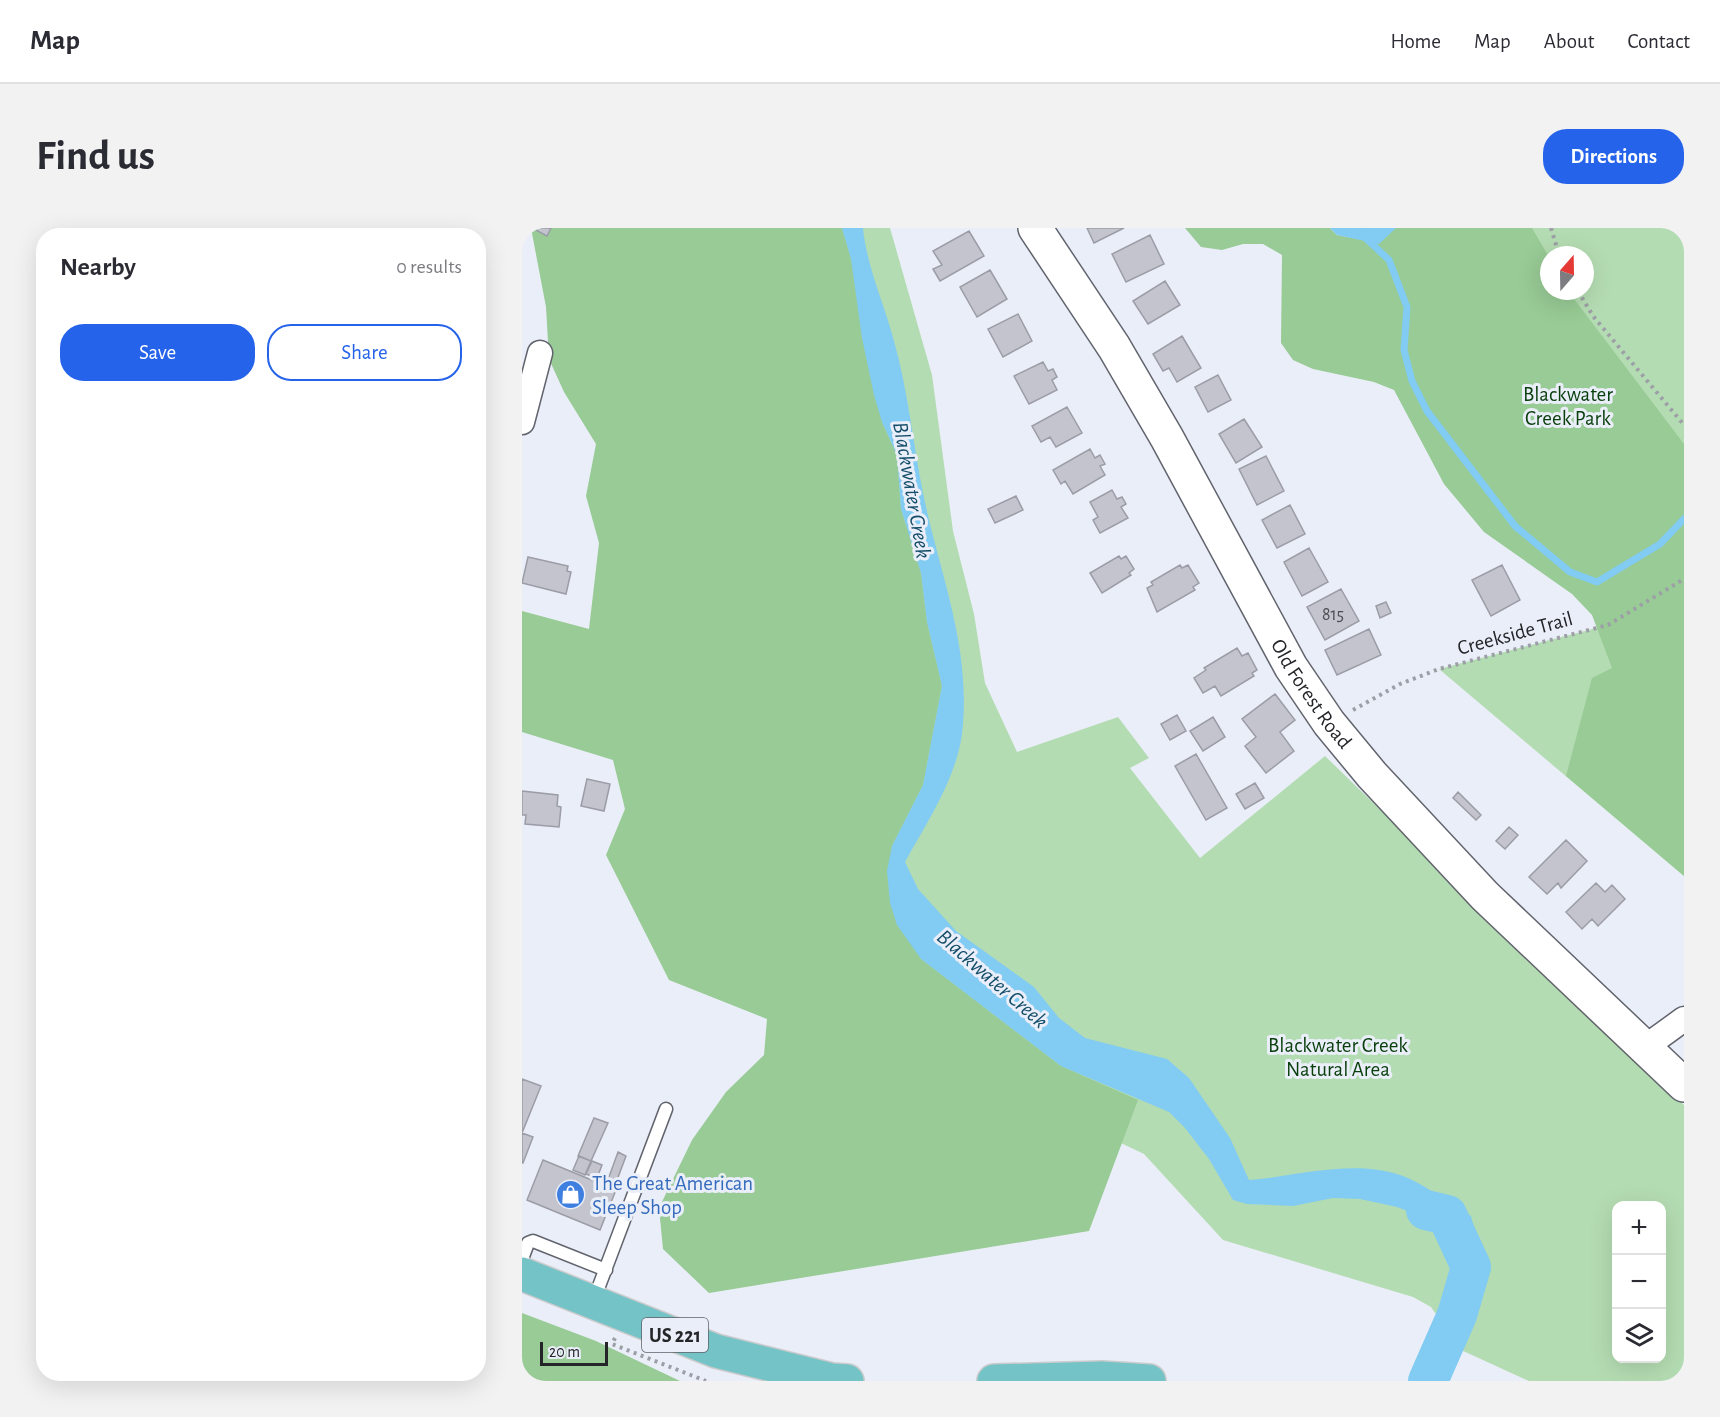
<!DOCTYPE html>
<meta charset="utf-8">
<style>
:root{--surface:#fff;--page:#f2f2f3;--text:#2b2b33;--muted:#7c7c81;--line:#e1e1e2;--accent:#2563eb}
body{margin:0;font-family:"Alegreya Sans",sans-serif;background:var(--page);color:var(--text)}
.controls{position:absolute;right:18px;bottom:18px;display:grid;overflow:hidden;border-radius:12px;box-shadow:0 6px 24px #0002}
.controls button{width:54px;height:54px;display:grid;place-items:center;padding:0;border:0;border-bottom:2px solid var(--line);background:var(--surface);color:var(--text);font:30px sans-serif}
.compass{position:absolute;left:1018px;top:18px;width:54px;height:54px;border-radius:50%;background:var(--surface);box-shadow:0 6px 24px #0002;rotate:20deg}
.scale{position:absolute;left:18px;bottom:15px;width:68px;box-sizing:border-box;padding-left:6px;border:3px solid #242529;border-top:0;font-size:16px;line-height:21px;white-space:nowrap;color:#242529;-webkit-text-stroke:4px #eaeef8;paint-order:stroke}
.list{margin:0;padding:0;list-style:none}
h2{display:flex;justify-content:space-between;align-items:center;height:78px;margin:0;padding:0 24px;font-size:26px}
h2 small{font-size:20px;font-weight:400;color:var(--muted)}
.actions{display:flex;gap:12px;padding:18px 24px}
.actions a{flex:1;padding:14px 0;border:2px solid var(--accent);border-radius:24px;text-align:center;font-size:21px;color:var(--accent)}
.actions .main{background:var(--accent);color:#fff}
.icon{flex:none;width:33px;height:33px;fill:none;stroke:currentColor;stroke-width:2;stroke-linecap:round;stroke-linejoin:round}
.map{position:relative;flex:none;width:1162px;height:1153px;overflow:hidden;border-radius:24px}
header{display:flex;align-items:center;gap:36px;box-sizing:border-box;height:84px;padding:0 30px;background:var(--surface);border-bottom:2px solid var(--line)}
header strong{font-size:28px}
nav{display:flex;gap:33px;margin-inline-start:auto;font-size:21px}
.intro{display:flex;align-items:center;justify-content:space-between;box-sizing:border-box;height:144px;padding:0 36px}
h1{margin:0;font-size:42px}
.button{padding:15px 27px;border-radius:24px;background:var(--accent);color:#fff;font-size:21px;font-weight:700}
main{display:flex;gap:36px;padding:0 36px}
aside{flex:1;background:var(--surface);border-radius:24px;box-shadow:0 6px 24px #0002}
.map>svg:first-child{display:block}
.green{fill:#b4dcb2;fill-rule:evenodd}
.forest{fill:#98cb95}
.water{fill:#82cbf3}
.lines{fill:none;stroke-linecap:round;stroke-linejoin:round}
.stream{stroke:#82cbf3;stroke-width:7}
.river{stroke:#82cbf3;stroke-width:40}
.building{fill:#c3c4ce;stroke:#9b9ca6;stroke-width:1.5}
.lane-casing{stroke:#61646d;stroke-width:15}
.street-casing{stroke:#61646d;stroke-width:27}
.secondary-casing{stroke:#61646d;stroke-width:36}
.primary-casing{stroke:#cacbcc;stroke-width:36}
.path{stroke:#9d9fa7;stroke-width:4;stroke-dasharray:3 4.5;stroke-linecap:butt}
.lane{stroke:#fff;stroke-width:12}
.street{stroke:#fff;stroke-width:24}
.secondary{stroke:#fff;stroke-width:33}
.primary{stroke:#73c3c7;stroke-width:33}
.labels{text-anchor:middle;stroke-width:6;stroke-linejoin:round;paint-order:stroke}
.number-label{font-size:18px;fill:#4c4d52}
.shield{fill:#eaeef8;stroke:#5f6167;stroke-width:1.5}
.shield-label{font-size:20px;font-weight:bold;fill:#242529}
.park-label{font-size:21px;fill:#083f0b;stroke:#eaeef8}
.street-label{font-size:21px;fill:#242529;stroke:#eaeef8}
.shop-label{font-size:21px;fill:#366cbe;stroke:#eaeef8;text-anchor:start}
.water-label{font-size:22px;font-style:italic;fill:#134d69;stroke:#eaeef8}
</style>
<header>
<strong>Map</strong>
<nav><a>Home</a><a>Map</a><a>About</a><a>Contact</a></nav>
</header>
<div class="intro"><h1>Find us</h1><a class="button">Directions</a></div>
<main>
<aside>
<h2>Nearby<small>0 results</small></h2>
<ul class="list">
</ul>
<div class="actions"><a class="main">Save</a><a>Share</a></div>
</aside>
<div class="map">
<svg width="1162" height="1153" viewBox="0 0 1162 1153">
<rect width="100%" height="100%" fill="#eaeef8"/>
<path class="green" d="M276,0H368L410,147L431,303L452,386L463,455L495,524L596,489L627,530L608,540L678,630L803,528L1162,877V1153H1007L939,1122L909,1079L891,1069L701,1012L622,926L391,816ZM1094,978H1140V1130H1094Z
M833,0H1162V287ZM1027,27H1063V63H1027Z
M1086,397L1162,648L917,441Z"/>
<path class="forest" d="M9,0H320L329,30L360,194L375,227L379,281L399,345L405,394L420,458L401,557L370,618L399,731L539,838L616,872L567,1003L187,1065L141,1021L137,980L170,912L204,864L242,827L245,791L147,752L84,627L103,581L91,532L0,504V383L67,401L77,315L64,268L74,216L42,164L27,131L24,79Z
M663,0H808L815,7L857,15L874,0H1010L1027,29V63H1046L1162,216V648L1044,548L1070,450L1090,440L1070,387L1050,366L962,304L922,256L872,162L852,154L791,141L771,132L759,115L760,27L741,16H721L700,22L679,19Z
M0,1085L74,1113L158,1153H0Z"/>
<path class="water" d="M320,0H341C345,40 362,75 372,113C386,163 391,215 401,265C418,348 450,420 440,506C434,551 405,594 383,634L396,661L434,703L512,759L537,790L563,810L645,831L667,850L708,910L727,952C777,948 837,929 886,950C908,960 928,977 949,988L957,1020L930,1017L917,995L875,979L838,971L811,970L771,978L725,976L711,972L687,931L663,900L647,884L539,838L399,731L375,697L368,675L365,643L370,618L401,557L420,458L405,394L399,345L379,281L375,227L360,194L352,167L340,110L329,31Z
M808,0H874L857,16L815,7Z"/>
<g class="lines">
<path class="stream" d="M833,0L867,32L885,79L882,122L890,153L905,183L993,298L1048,344L1075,354L1138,316L1162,291"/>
<path class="river" d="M904,982L925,987L949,1039L935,1087L906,1153"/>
</g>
<path class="building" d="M10,0H29L25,8Z
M565,0H602L572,15Z
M447,3L462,28L418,53L411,41L420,37L411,23Z
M628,7L642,36L604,54L590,26Z
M468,42L485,71L455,89L438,59Z
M643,53L658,77L626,96L611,73Z
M496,86L510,113L481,129L466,101Z
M660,108L679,140L655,154L647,140L641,143L631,126Z
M521,134L526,143L531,141L535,149L530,152L535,162L507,176L492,148Z
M696,147L709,172L686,184L673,159Z
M545,179L560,205L534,219L528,209L519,214L510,198Z
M722,191L740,219L714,235L697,206Z
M568,221L573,230L578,227L583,236L578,238L583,247L551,266L543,253L539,256L531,242Z
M744,228L762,263L735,277L717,241Z
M590,262L595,271L600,269L604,276L599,279L606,290L578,305L571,292L576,289L568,274Z
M494,268L501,282L473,295L466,281Z
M768,277L783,306L755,320L740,292Z
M787,320L806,354L780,368L762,334Z
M597,328L599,331L604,328L612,341L607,345L609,347L580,365L568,345Z
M6,329L46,338L45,343L49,344L44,366L0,355Z
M658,337L660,340L666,337L677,355L671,359L673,362L635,384L625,360L631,357L629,354Z
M980,337L998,372L969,388L950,352Z
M819,361L837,393L803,412L785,379Z
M864,374L869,385L858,390L854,378Z
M847,401L859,427L815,447L803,422Z
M715,420L720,428L726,425L735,442L730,445L732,448L699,468L693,458L681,465L672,450L684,442L682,440Z
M753,466L773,492L758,504L772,523L744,545L723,518L734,509L720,491Z
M655,487L664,503L648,512L639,496Z
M691,489L703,509L681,523L668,503Z
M674,526L705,580L684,592L653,538Z
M65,551L88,556L82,583L59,578Z
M733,555L742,570L723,581L714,566Z
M0,563L36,567L35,578L39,579L37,599L3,596L4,587H0Z
M936,564L959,587L954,592L931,570Z
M987,599L996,607L983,621L974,613Z
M1044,612L1065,633L1039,660L1036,655L1025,666L1007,649Z
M1074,655L1083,664L1090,657L1103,671L1076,698L1070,691L1060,701L1044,684Z
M0,851L19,858L0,905L11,909L1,935H0Z
M72,890L86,895L69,933L56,928Z
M96,924L104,928L92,960L84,957Z
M57,928L69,933L63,947L51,942Z
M21,932L94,962L78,1002L5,972Z
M70,933L80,937L75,950L64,946Z"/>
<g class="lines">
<defs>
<path id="lane" d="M0,1031L6,1015L11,1013L84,1042
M71,1074L144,881"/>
<path id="street" d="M0,194L18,125
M1122,820L1162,791"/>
<g id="secondary">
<path id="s1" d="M513,0L592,119L645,210L769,439L807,495L850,547L963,668L1162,857"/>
</g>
<path id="primary" d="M0,1046L194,1123L310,1152L325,1153
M472,1153L580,1150L627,1153"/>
</defs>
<use href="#lane" class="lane-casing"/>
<use href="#street" class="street-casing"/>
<use href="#secondary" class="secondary-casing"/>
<use href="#primary" class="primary-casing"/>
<path class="path" d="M1029,0L1037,27
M1056,63L1071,88L1162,197
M831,482L878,456L917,441L1086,397L1162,351
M93,1110L90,1116L184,1153
M0,1153H1"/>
<use href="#lane" class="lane"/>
<use href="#street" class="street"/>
<use href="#secondary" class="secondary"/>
<use href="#primary" class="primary"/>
</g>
<defs>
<symbol id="shop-disc" viewBox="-11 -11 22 22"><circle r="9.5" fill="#3f7fe0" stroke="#eaeef8"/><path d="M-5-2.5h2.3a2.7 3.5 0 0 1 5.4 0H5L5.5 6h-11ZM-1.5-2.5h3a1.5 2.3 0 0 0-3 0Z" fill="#fff"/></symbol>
</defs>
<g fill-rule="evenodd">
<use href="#shop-disc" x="32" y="950" width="33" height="33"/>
</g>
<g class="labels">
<g class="number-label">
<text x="811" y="392">815</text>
</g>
<rect class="shield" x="120" y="1090" width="66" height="34" rx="4.5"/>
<g class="shield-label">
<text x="153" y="1114">US 221</text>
</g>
<g class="park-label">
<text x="1046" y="173">Blackwater<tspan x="1046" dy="24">Creek Park</tspan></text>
<text x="816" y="824">Blackwater Creek<tspan x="816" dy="24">Natural Area</tspan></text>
</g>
<g class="street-label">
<text transform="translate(993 405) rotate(-15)" y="7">Creekside Trail</text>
<text dy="7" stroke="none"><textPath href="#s1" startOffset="542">Old Forest Road</textPath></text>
</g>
<g class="shop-label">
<text x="70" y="962">The Great American<tspan x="70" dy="24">Sleep Shop</tspan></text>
</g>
<g class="water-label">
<text transform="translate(391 262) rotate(80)" y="8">Blackwater Creek</text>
<text transform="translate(471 750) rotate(41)" y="8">Blackwater Creek</text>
</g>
</g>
</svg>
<div class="controls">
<button>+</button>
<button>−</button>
<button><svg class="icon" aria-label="layers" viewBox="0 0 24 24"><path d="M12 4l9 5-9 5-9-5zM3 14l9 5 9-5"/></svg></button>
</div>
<svg class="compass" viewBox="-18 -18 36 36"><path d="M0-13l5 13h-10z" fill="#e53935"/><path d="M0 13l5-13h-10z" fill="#7c7c81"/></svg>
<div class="scale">20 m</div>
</div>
</main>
